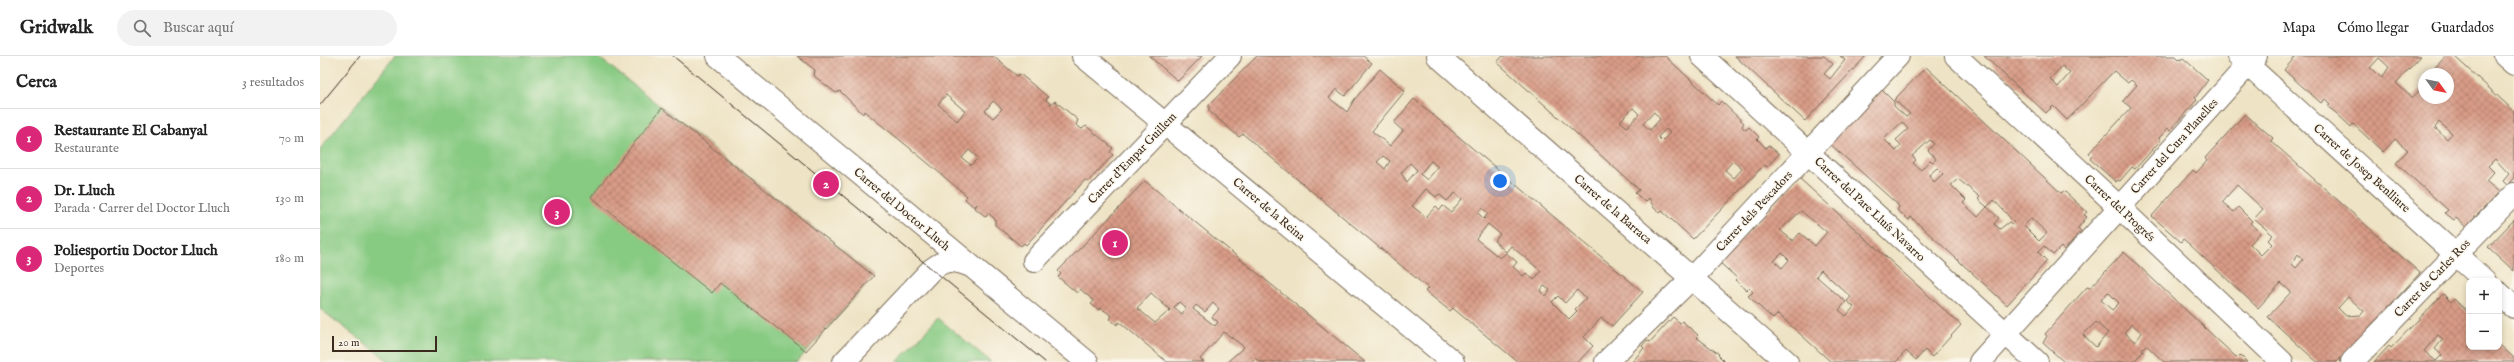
<!DOCTYPE html>
<html lang="es">
<meta charset="utf-8">
<style>
:root{--surface:#fff;--page:#f2f2f2;--text:#222;--muted:#767676;--line:#e0e0e0;--accent:#db2777}
body{margin:0;font-family:"IM FELL English",serif;background:var(--page);color:var(--text)}
.controls{position:absolute;right:12px;bottom:12px;display:grid;overflow:hidden;border-radius:8px;box-shadow:0 2px 6px #0003}
.controls button{width:36px;height:36px;display:grid;place-items:center;padding:0;border:0;border-bottom:1px solid var(--line);background:var(--surface);color:var(--text);font:20px sans-serif}
.compass{position:absolute;left:2098px;top:12px;width:36px;height:36px;border-radius:50%;background:var(--surface);box-shadow:0 2px 6px #0003;rotate:123deg}
.scale{position:absolute;left:12px;bottom:10px;width:105px;box-sizing:border-box;padding-left:4px;border:2px solid #3b2a1e;border-top:0;font-size:11px;line-height:14px;white-space:nowrap;color:#3b2a1e;-webkit-text-stroke:3px #fbf7ec;paint-order:stroke}
.you{position:absolute;left:1180px;top:125px;width:14px;height:14px;margin:-10px;border:3px solid #fff;border-radius:50%;background:#1a73e8;box-shadow:0 0 0 6px #1a73e833}
.badge{display:grid;place-items:center;width:26px;height:26px;border-radius:50%;background:var(--accent);color:#fff;font-size:13px;font-weight:700}
.pin{position:absolute;translate:-50% -50%;border:2px solid #fff;box-shadow:0 1px 4px #0006}
.list{margin:0;padding:0;list-style:none}
h2{display:flex;justify-content:space-between;align-items:center;height:52px;margin:0;padding:0 16px;font-size:17px}
h2 small{font-size:13px;font-weight:400;color:var(--muted)}
.list li{display:grid;grid-template-columns:26px 1fr auto;gap:12px;align-items:center;box-sizing:border-box;height:60px;padding:0 16px;border-top:1px solid var(--line)}
.list b{display:block;font-size:15px;white-space:nowrap}
.list p{margin:0;font-size:13px;white-space:nowrap;color:var(--muted)}
.list em{font-size:13px;font-style:normal;color:var(--muted)}
.icon{flex:none;width:22px;height:22px;fill:none;stroke:currentColor;stroke-width:2;stroke-linecap:round;stroke-linejoin:round}
.map{position:relative;flex:none;width:2194px;height:306px;overflow:hidden}
header{display:flex;align-items:center;gap:24px;box-sizing:border-box;height:56px;padding:0 20px;background:var(--surface);border-bottom:1px solid var(--line)}
header strong{font-size:19px}
nav{display:flex;gap:22px;margin-inline-start:auto;font-size:14px}
.search{width:280px;height:36px;background:var(--page);display:flex;align-items:center;gap:10px;box-sizing:border-box;padding:0 14px;border-radius:22px;color:var(--muted);font-size:15px}
main{display:flex}
aside{flex:1;background:var(--surface)}
.map>svg:first-child{display:block}
.green{fill:#87ca82;stroke:#617a50}
.building{fill:url(#building-cross-hatch);fill-rule:evenodd}
.lines{fill:none;stroke-linecap:round;stroke-linejoin:round}
.street-casing{stroke:#7a6b58;stroke-width:24}
.secondary-casing{stroke:#7a6b58;stroke-width:24}
.street{stroke:#fff;stroke-width:22}
.secondary{stroke:#fff;stroke-width:22}
.tram{stroke:#3b2a1e;stroke-width:1}
.labels{text-anchor:middle;stroke-width:3;stroke-linejoin:round;paint-order:stroke}
.street-label{font-size:12px;fill:#3b2a1e;stroke:#fbf7ec}
</style>
<header>
<strong>Gridwalk</strong>
<div class="search"><svg class="icon" aria-label="search" viewBox="0 0 24 24"><circle cx="10" cy="10" r="6"/><path d="M15 15l6 6"/></svg>Buscar aquí</div>
<nav><a>Mapa</a><a>Cómo llegar</a><a>Guardados</a></nav>
</header>
<main>
<aside>
<h2>Cerca<small>3 resultados</small></h2>
<ul class="list">
<li><span class="badge">1</span><div><b>Restaurante El Cabanyal</b><p>Restaurante</p></div><em>70 m</em></li>
<li><span class="badge">2</span><div><b>Dr. Lluch</b><p>Parada · Carrer del Doctor Lluch</p></div><em>130 m</em></li>
<li><span class="badge">3</span><div><b>Poliesportiu Doctor Lluch</b><p>Deportes</p></div><em>180 m</em></li>
</ul>
</aside>
<div class="map">
<svg width="2194" height="306" viewBox="0 0 2194 306">
<defs>
<pattern id="building-cross-hatch" width="8" height="8" patternUnits="userSpaceOnUse"><rect width="8" height="8" fill="#d89b86"/><path d="M0 0l8 8M0 8l8-8" fill="none" stroke="#b07f6d"/></pattern>
</defs>
<rect width="100%" height="100%" fill="#fbf7ec"/>
<filter id="ink" filterUnits="userSpaceOnUse"><feTurbulence type="fractalNoise" baseFrequency=".025" numOctaves="2"/><feDisplacementMap in="SourceGraphic" scale="8" xChannelSelector="R" yChannelSelector="G"/><feConvolveMatrix kernelMatrix="1 2 1 2 8 2 1 2 1" color-interpolation-filters="sRGB"/></filter>
<filter id="wash" filterUnits="userSpaceOnUse"><feTurbulence type="fractalNoise" baseFrequency=".012" numOctaves="4" result="noise"/><feDisplacementMap in="SourceGraphic" scale="16" xChannelSelector="R" yChannelSelector="G"/><feGaussianBlur stdDeviation="0.9" result="paint"/><feColorMatrix in="noise" values="0 0 0 0 0 0 0 0 0 0 0 0 0 0 0 0 0 1.4 0 .05"/><feComposite in="paint" operator="in"/></filter>
<g filter="url(#wash)">
<rect width="100%" height="100%" fill="#eee3c4"/>
<path class="green" d="M75,0H277L554,220L477,306H70L0,253V93Z
M618,262L671,306H577Z"/>
<g id="blocks">
<path class="building" d="M477,0H673L697,20L700,18L728,41L726,44L731,48L735,45L758,64L756,69L762,73L766,70L776,78L793,92L790,96L793,99L768,126L765,124L706,189L704,187L701,190L675,169V163L668,157L666,161L655,152L657,148L654,151L645,143L647,140L591,93L544,55L543,58L520,35L516,37L494,20L495,14ZM626,39L645,55L637,65L618,48ZM673,45L682,53L673,62L665,55ZM649,94L658,102L651,109L642,102Z
M829,0H882L858,25Z
M937,0H1043L1052,7L1025,40L1016,33L1009,42L1027,56L1034,44L1060,13L1085,35L1052,75L1070,90L1083,75L1074,67L1094,43L1323,236L1292,270L1281,262L1264,281L1273,290L1258,306H1198L1135,254L1133,252L1130,255L1105,235L1108,232L923,78L919,81L889,55V49ZM1063,100L1070,105L1065,113L1057,106ZM1111,105L1118,111L1107,124L1100,118ZM1090,107L1097,114L1087,126L1081,117ZM1106,133L1116,141L1119,138L1127,145L1135,137L1142,143L1131,156L1123,150L1120,154L1116,150L1106,161L1092,150ZM1162,152L1168,157L1164,163L1158,157ZM1168,168L1180,178L1174,185L1186,196L1191,190L1221,215L1214,224L1206,217L1203,220L1193,211L1197,206L1186,197L1180,202L1156,183ZM1224,230L1230,234L1226,240L1220,235ZM1257,234L1266,242L1255,253L1257,255L1249,263L1232,246L1238,240L1245,247Z
M1183,0H1345L1398,49L1401,45L1424,67L1422,70L1423,72L1426,74L1429,71L1439,81L1437,83L1446,92L1448,89L1459,98L1447,111L1444,109L1373,183L1342,155L1340,157L1334,152L1329,142L1325,146L1315,137L1319,134L1317,132L1177,6ZM1313,52L1319,58L1307,71L1300,65ZM1334,56L1340,63L1330,74L1323,68ZM1346,73L1350,77L1342,85L1338,81ZM1413,105L1422,113L1414,122L1405,114Z
M1415,0H1504L1513,8L1504,18L1510,23L1525,4L1520,0H1546L1485,65Z
M1664,0H1856L1860,4L1863,2L1888,24L1875,42L1877,44L1850,74L1848,72L1839,82L1841,84L1815,113L1812,111L1800,125L1798,124L1796,126L1770,103L1772,100L1769,97L1811,52L1803,45L1817,29L1811,24L1808,27L1794,15L1747,64L1733,50L1726,57ZM1742,10L1750,17L1738,31L1730,23Z
M1976,0H2101L2076,27L2092,42L2104,30V42H2128V18H2109L2126,0H2134L2194,55V122L2187,129L2183,125L2189,118L2175,103L2168,110L2174,116L2166,125L2179,136L2146,171L2136,162L2134,164L2125,157L2128,154L2076,107L2088,94L2075,83L2063,96L2033,68L2031,71L2016,57L2007,50L2010,48L2005,43L2001,47L1964,14ZM2059,2L2069,11L2062,22L2050,12ZM2119,66L2132,77L2127,83L2115,72Z
M1606,11L1741,137L1744,135L1767,156L1764,159L1767,161L1758,172L1761,175L1744,194L1741,191L1733,199L1724,190L1718,196L1727,205L1687,249L1591,161L1589,164L1577,154L1579,151L1577,148L1509,87L1561,33L1574,46V50L1586,61L1590,58L1574,44ZM1582,66L1588,73L1576,84L1581,89L1576,95L1564,83ZM1610,84L1614,88L1608,94L1616,103L1613,106L1610,104L1601,114L1593,107L1596,104L1592,100ZM1617,112L1623,118L1614,126L1609,119ZM1638,123L1660,141L1658,143L1667,151L1674,144L1694,166L1692,168L1689,166L1680,173L1674,168L1679,162L1667,151L1658,161L1643,147L1646,144L1631,129ZM1711,162L1727,177L1719,185L1704,170Z
M342,52L554,220L486,295L400,227L392,237L271,141Z
M1925,58L1953,82L1951,85L2100,217L2017,306H1997L1948,261L1971,236L1961,227L1938,252L1868,187L1863,183L1861,186L1832,160L1873,114L1876,117L1877,116L1887,105L1885,102ZM1917,129L1943,153L1934,163L1953,179L1948,184L1952,188L1941,199L1930,188L1940,177L1930,167L1932,165L1918,151L1914,156L1902,146ZM1978,198L1983,204L1976,212L1972,208ZM2028,241L2044,255L2041,259L2026,260L2018,252Z
M1479,122L1641,269L1612,301L1605,294L1596,304L1586,295L1576,306H1511L1458,258L1453,263L1428,240L1433,236L1429,232L1427,234L1415,224L1417,222L1399,206ZM1481,155L1507,176L1495,190L1480,177L1473,185L1460,174ZM1462,197L1469,204L1462,212L1454,205ZM1501,214L1531,241L1527,245L1534,251L1526,260L1519,254L1526,246L1496,220Z
M825,125L964,239L1045,306H940L935,302L931,306H907L924,291L904,276L880,303L884,306H847L802,268L799,266L797,269L790,263L792,260L781,252L779,254L771,248L774,245L760,233L757,237L738,221L741,218L738,215ZM831,237L850,254L835,267L817,252ZM859,246L866,252L862,258L854,251ZM893,247L899,253L892,261L898,266L895,270L873,253L876,249L885,256Z
M2194,164V215L2168,191Z
M1804,196L1917,302L1920,299L1927,306H1844L1826,289L1822,293L1824,295L1813,306H1744L1723,287L1727,280L1725,278L1767,231L1770,232ZM1788,236L1799,247L1792,254L1781,244ZM1776,266L1788,277L1776,291L1763,279ZM1812,268L1822,277L1815,286L1804,276Z
M2123,238L2131,246L2134,243L2149,257V291H2179V288L2194,302V306H2054L2069,290L2071,292ZM2118,279L2123,283L2115,293L2122,299L2116,305L2104,295Z
M1353,261L1360,267L1362,265L1378,279L1376,281L1399,298L1398,299L1405,306H1312L1324,292L1322,290L1327,284L1330,286Z"/>
</g>
</g>
<g filter="url(#ink)">
<use href="#blocks" fill-opacity="0" stroke="#7a6b58" stroke-width="1"/>
<g class="lines">
<defs>
<path id="street" d="M1118,0L1467,306
M1382,0L1717,306
M1636,0L1799,151L1962,306
M1918,0L2165,225
M2185,0L2194,8
M714,205L910,0
M2179,237L2194,251
M524,306L611,214C625,203 632,203 648,209
M1286,306L1372,222L1578,0
M1660,306L1936,0
M2032,306L2194,138"/>
<path id="secondary" d="M398,0L767,306
M763,0L1133,306"/>
</defs>
<use href="#street" class="street-casing"/>
<use href="#secondary" class="secondary-casing"/>
<use href="#street" class="street"/>
<use href="#secondary" class="secondary"/>
<path class="tram" d="M353,0L725,306
M0,49L40,0"/>
</g>
</g>
<g class="labels">
<g class="street-label">
<text transform="translate(1854 90) rotate(-48)" y="4">Carrer del Cura Planelles</text>
<text transform="translate(812 102) rotate(-46)" y="4">Carrer d'Empar Guillem</text>
<text transform="translate(2042 112) rotate(42)" y="4">Carrer de Josep Benlliure</text>
<text transform="translate(1800 152) rotate(43)" y="4">Carrer del Progrés</text>
<text transform="translate(582 153) rotate(40)" y="4">Carrer del Doctor Lluch</text>
<text transform="translate(949 153) rotate(40)" y="4">Carrer de la Reina</text>
<text transform="translate(1293 153) rotate(41)" y="4">Carrer de la Barraca</text>
<text transform="translate(1550 153) rotate(43)" y="4">Carrer del Pare Lluís Navarro</text>
<text transform="translate(1434 155) rotate(-47)" y="4">Carrer dels Pescadors</text>
<text transform="translate(2112 222) rotate(-46)" y="4">Carrer de Carles Ros</text>
</g>
</g>
</svg>
<div class="controls">
<button>+</button>
<button>−</button>
</div>
<svg class="compass" viewBox="-18 -18 36 36"><path d="M0-13l5 13h-10z" fill="#e53935"/><path d="M0 13l5-13h-10z" fill="#767676"/></svg>
<div class="scale">20 m</div>
<div class="you"></div>
<div class="pin badge" style="left:795px;top:187px">1</div>
<div class="pin badge" style="left:506px;top:128px">2</div>
<div class="pin badge" style="left:237px;top:156px">3</div>
</div>
</main>
